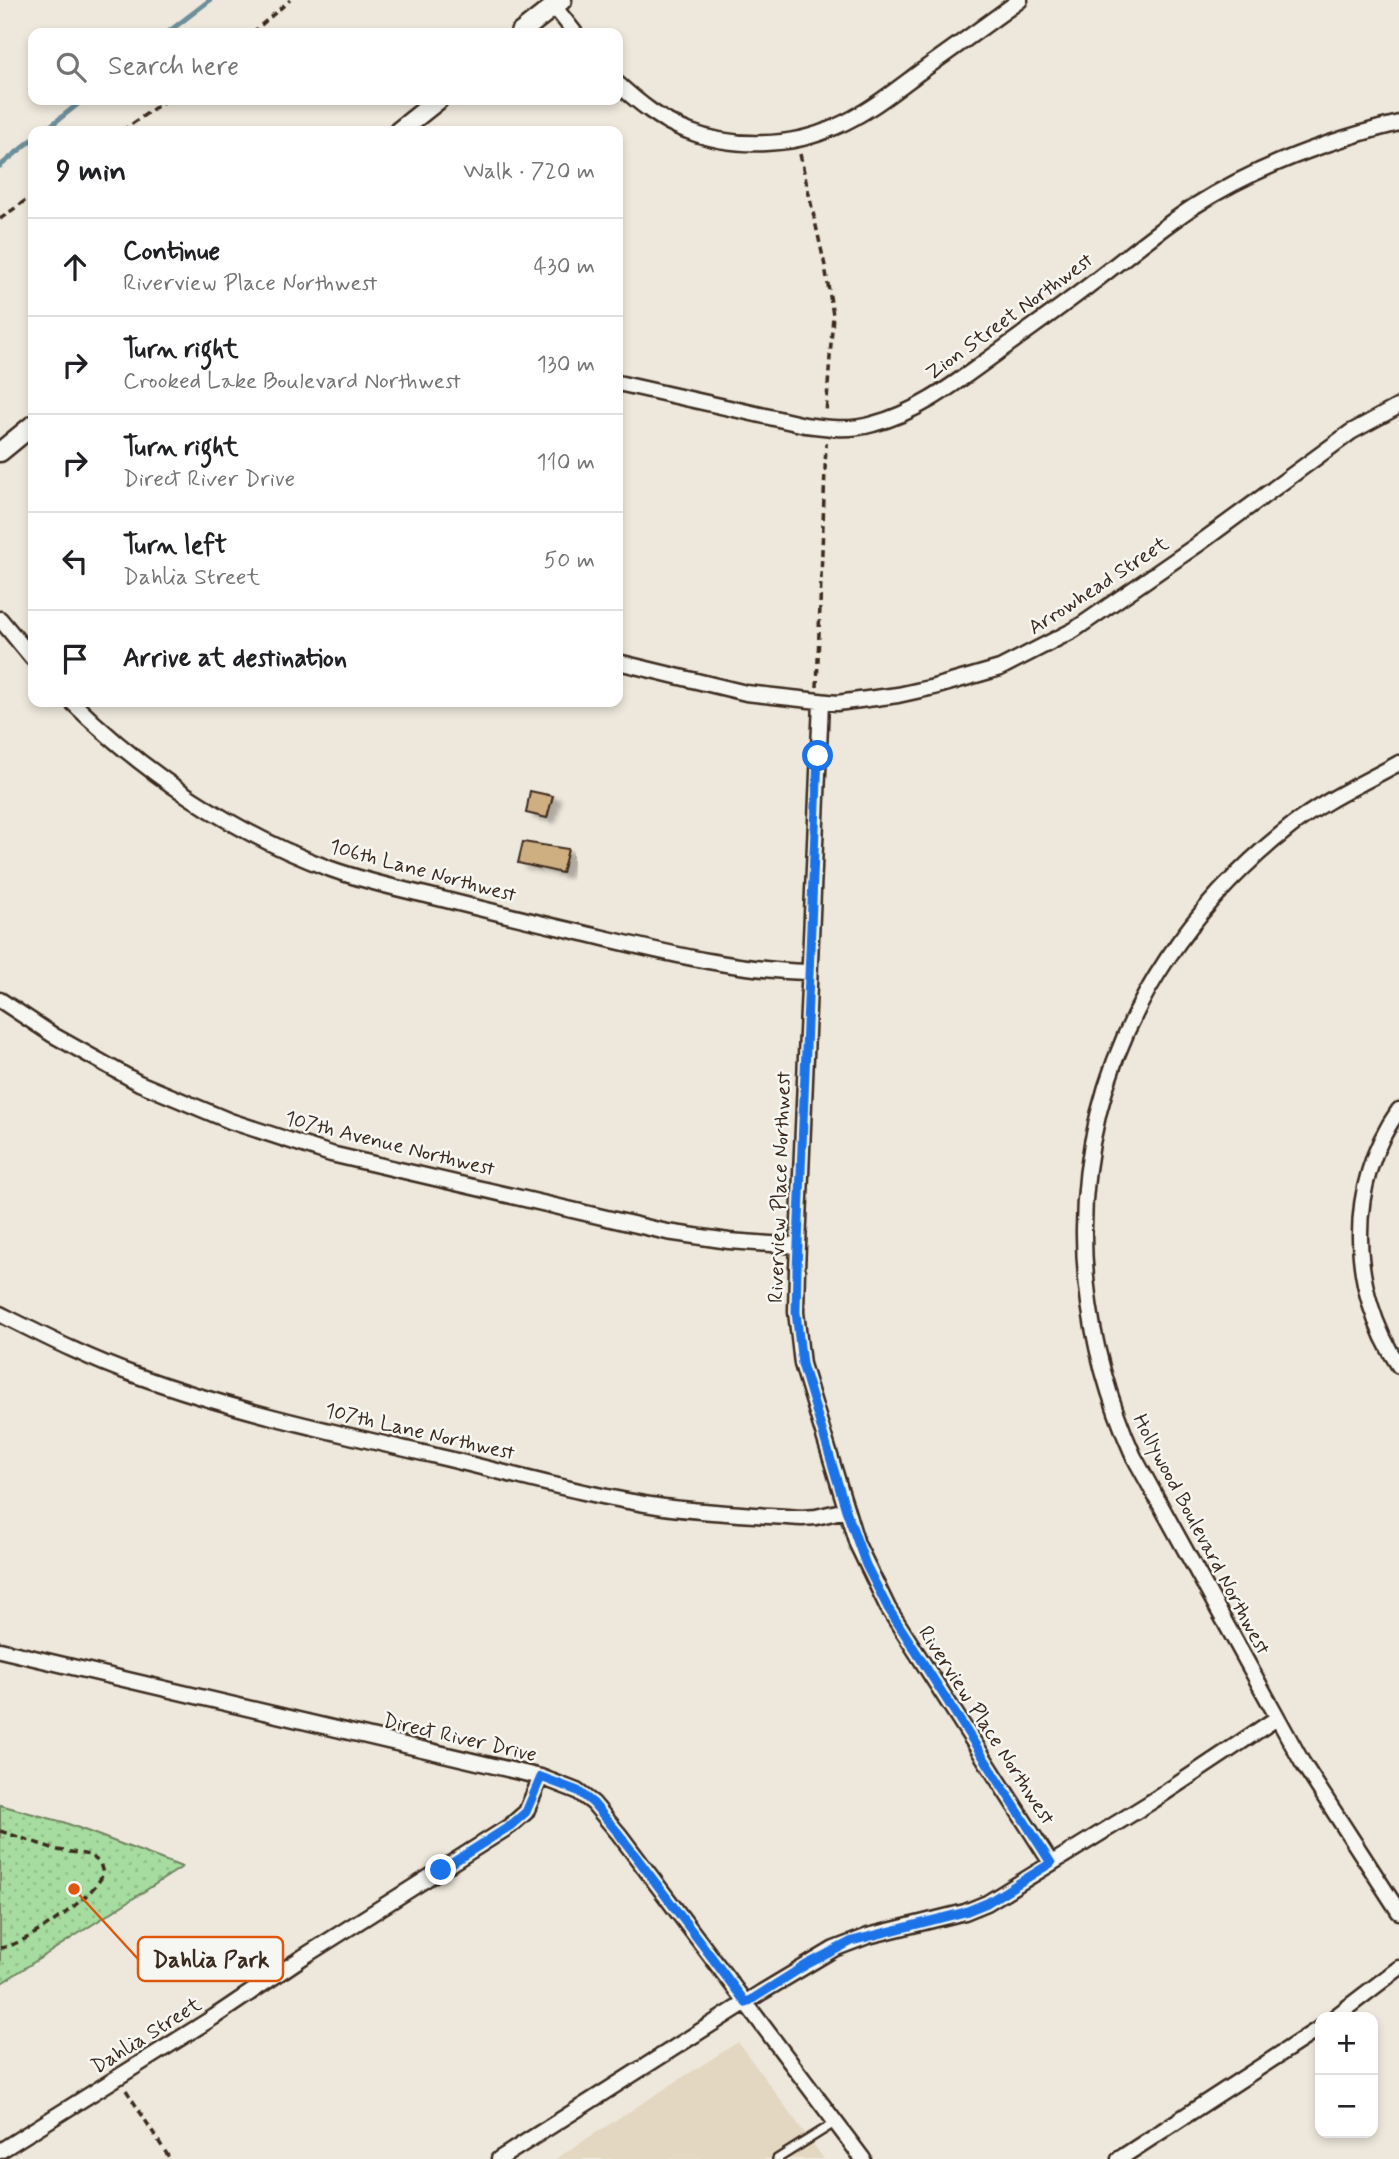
<!DOCTYPE html>
<meta charset="utf-8">
<style>
:root{--surface:#fff;--page:#f2f2f2;--text:#202124;--muted:#757577;--line:#e0e0e0}
body{margin:0;font-family:Mynerve,sans-serif;background:var(--page);color:var(--text)}
.controls{position:absolute;right:21px;bottom:21px;display:grid;overflow:hidden;border-radius:14px;box-shadow:0 4px 10px #0003}
.controls button{width:63px;height:63px;display:grid;place-items:center;padding:0;border:0;border-bottom:2px solid var(--line);background:var(--surface);color:var(--text);font:35px sans-serif}
.stop{position:absolute;width:21px;height:21px;margin:-16px;border:5px solid #1a73e8;border-radius:50%;background:#fff}
.stop.end{background:#1a73e8;border-color:#fff;box-shadow:0 2px 7px #0008}
.list{margin:0;padding:0;list-style:none}
h2{display:flex;justify-content:space-between;align-items:center;height:91px;margin:0;padding:0 28px;font-size:30px}
h2 small{font-size:23px;font-weight:400;color:var(--muted)}
.list li{display:grid;grid-template-columns:46px 1fr auto;gap:21px;align-items:center;box-sizing:border-box;height:98px;padding:0 28px;border-top:2px solid var(--line)}
.list b{display:block;font-size:26px;white-space:nowrap}
.list p{margin:0;font-size:23px;white-space:nowrap;color:var(--muted)}
.list em{font-size:23px;font-style:normal;color:var(--muted)}
.icon{flex:none;width:38px;height:38px;fill:none;stroke:currentColor;stroke-width:2;stroke-linecap:round;stroke-linejoin:round}
.map{position:relative;flex:none;width:1399px;height:2159px;overflow:hidden}
.search{position:absolute;background:var(--surface);box-shadow:0 4px 10px #0003;left:28px;top:28px;width:595px;height:77px;display:flex;align-items:center;gap:18px;box-sizing:border-box;padding:0 24px;border-radius:14px;color:var(--muted);font-size:26px}
.panel{position:absolute;background:var(--surface);box-shadow:0 4px 10px #0003;left:28px;top:126px;width:595px;height:581px;border-radius:14px}
.map>svg:first-child{display:block}
.built{fill:#e4d7c1}
.grass{fill:url(#grass-dots);stroke:#70835e;stroke-width:2}
.lines{fill:none;stroke-linecap:round;stroke-linejoin:round}
.stream{stroke:#6d8f9b;stroke-width:5}
.building{fill:#ceaf82;stroke:#3b2a1e;stroke-width:2;filter:url(#shadow)}
.service-casing{stroke:#3b2a1e;stroke-width:12}
.minor-casing{stroke:#3b2a1e;stroke-width:19}
.tertiary-casing{stroke:#3b2a1e;stroke-width:23}
.path{stroke:#3b2a1e;stroke-width:3.5;stroke-dasharray:7 5;stroke-linecap:butt}
.service{stroke:#f6f6f2;stroke-width:7}
.minor{stroke:#f6f6f2;stroke-width:14}
.tertiary{stroke:#f6f6f2;stroke-width:18}
.route{stroke:#1a73e8;stroke-width:9}
.labels{text-anchor:middle;stroke-width:5;stroke-linejoin:round;paint-order:stroke}
.street-label{font-size:21px;fill:#3b2a1e;stroke:#f6f6f2}
.leader{fill:none;stroke:#df570d;stroke-width:2.5}
.callout-dot{fill:#df570d;stroke:#f6f6f2;stroke-width:2.5}
.callout{fill:#f6f6f2;stroke:#df570d;stroke-width:2.5}
.callout-label{font-size:23px;text-anchor:middle;font-weight:bold;fill:#3b2a1e}
</style>
<div class="map">
<svg width="1399" height="2159" viewBox="0 0 1399 2159">
<defs>
<pattern id="grass-dots" width="8" height="8" patternUnits="userSpaceOnUse" patternTransform="scale(1.75)"><rect width="8" height="8" fill="#a6dc9f"/><path d="M2 2h.1M6 6h.1" fill="none" stroke="#90bd88" stroke-width="1.8" stroke-linecap="round"/></pattern>
<filter id="shadow"><feDropShadow dx="8" dy="4.5" stdDeviation="2" flood-color="#0004"/></filter>
</defs>
<rect width="100%" height="100%" fill="#eee8dc"/>
<filter id="ink" filterUnits="userSpaceOnUse"><feTurbulence type="fractalNoise" baseFrequency=".0143" numOctaves="2"/><feDisplacementMap in="SourceGraphic" scale="14" xChannelSelector="R" yChannelSelector="G"/><feConvolveMatrix kernelMatrix="1 2 1 2 8 2 1 2 1" color-interpolation-filters="sRGB"/></filter>
<g filter="url(#ink)">
<path class="built" d="M738,2042L824,2159H555Z"/>
<path class="grass" d="M0,1805L63,1822L182,1867L0,1984Z"/>
<g class="lines">
<path class="stream" d="M167,33L210,0
M44,131L83,100
M0,166L33,139"/>
</g>
<path class="building" d="M530,791L553,796L547,818L526,813Z
M523,842L568,849L562,873L518,863Z"/>
<g class="lines">
<defs>
<path id="service" d="M777,2159L836,2122"/>
<path id="minor" d="M554,6L575,33
M618,84C639,103 661,121 688,131C733,149 792,147 835,127C866,114 893,92 920,72C954,48 987,24 1020,0
M618,383L805,425C828,428 850,431 873,424C920,412 958,381 997,353C1028,330 1060,308 1091,284C1125,258 1158,230 1193,207C1257,166 1326,141 1399,123
M0,619L33,659
M618,662L746,693L837,703L898,695L934,687L1000,668L1074,630L1197,545L1351,432L1399,406
M72,702C144,773 232,832 328,868C361,880 395,888 430,896C478,908 526,920 574,931C652,949 728,970 808,972
M821,702L797,1269L796,1312L802,1364L857,1544L888,1608L1051,1863
M1399,763C1363,783 1323,801 1290,827C1091,984 1030,1225 1134,1457L1302,1762L1399,1912
M0,1000L53,1035L139,1083L230,1121L331,1154L667,1232L729,1241L798,1246
M1399,1110C1345,1186 1349,1290 1399,1366
M0,1314C44,1336 89,1359 135,1375C232,1410 332,1432 432,1455C509,1473 586,1496 664,1507C710,1513 756,1515 802,1518L816,1517L846,1510
M0,1650L541,1777L577,1791L593,1803L619,1834L863,2159
M1335,2017L1399,1968
M0,2151L214,2017L303,1957L510,1826L526,1812L541,1777
M499,2159L762,1992L834,1949L868,1936L965,1912L987,1903L1151,1802L1277,1718
M1119,2159L1320,2028"/>
<path id="tertiary" d="M520,33L562,0
M399,131L438,100
M0,452L33,425"/>
</defs>
<use href="#service" class="service-casing"/>
<use href="#minor" class="minor-casing"/>
<use href="#tertiary" class="tertiary-casing"/>
<path class="path" d="M252,33L290,0
M122,131L166,100
M800,154L825,266L833,315L826,414
M0,219L33,195
M817,687L826,443
M0,1831L58,1850L90,1855L100,1863L103,1873C98,1895 22,1947 0,1948
M126,2090L170,2159"/>
<use href="#service" class="service"/>
<use href="#minor" class="minor"/>
<use href="#tertiary" class="tertiary"/>
</g>
</g>
<g class="lines" filter="url(#ink)">
<path class="route" d="M441,1870L510,1826L526,1812L541,1777L578,1791L593,1803L619,1834L746,2003L806,1965L852,1941L965,1912L987,1903L1051,1863L888,1608L866,1565L846,1510L802,1364L796,1312L797,1269L818,756"/>
</g>
<g class="labels">
<g class="street-label">
<text transform="translate(1009 316) rotate(-36)" y="7">Zion Street Northwest</text>
<text transform="translate(1098 585) rotate(-33)" y="7">Arrowhead Street</text>
<text transform="translate(423 870) rotate(15)" y="7">106th Lane Northwest</text>
<text transform="translate(390 1143) rotate(14)" y="7">107th Avenue Northwest</text>
<text transform="translate(779 1187) rotate(-88)" y="7">Riverview Place Northwest</text>
<text transform="translate(420 1431) rotate(13)" y="7">107th Lane Northwest</text>
<text transform="translate(1202 1534) rotate(62)" y="7">Hollywood Boulevard Northwest</text>
<text transform="translate(987 1725) rotate(57)" y="7">Riverview Place Northwest</text>
<text transform="translate(460 1737) rotate(13)" y="7">Direct River Drive</text>
<text transform="translate(146 2035) rotate(-32)" y="7">Dahlia Street</text>
</g>
</g>
<path class="leader" d="M74 1889L138 1959"/>
<circle class="callout-dot" cx="74" cy="1889" r="7"/>
<rect class="callout" x="138" y="1937" width="145" height="44" rx="7"/>
<g class="callout-label">
<text x="211" y="1967">Dahlia Park</text>
</g>
</svg>
<div class="controls">
<button>+</button>
<button>−</button>
</div>
<div class="stop" style="left:818px;top:756px"></div>
<div class="stop end" style="left:441px;top:1870px"></div>
<div class="search"><svg class="icon" aria-label="search" viewBox="0 0 24 24"><circle cx="10" cy="10" r="6"/><path d="M15 15l6 6"/></svg>Search here</div>
<section class="panel">
<h2>9 min<small>Walk · 720 m</small></h2>
<ul class="list">
<li><svg class="icon" aria-label="ahead" viewBox="0 0 24 24"><path d="M12 20V5M6 11l6-6 6 6"/></svg><div><b>Continue</b><p>Riverview Place Northwest</p></div><em>430 m</em></li>
<li><svg class="icon" aria-label="right" viewBox="0 0 24 24"><path d="M7 20v-9h11M14 6l5 5-5 5"/></svg><div><b>Turn right</b><p>Crooked Lake Boulevard Northwest</p></div><em>130 m</em></li>
<li><svg class="icon" aria-label="right" viewBox="0 0 24 24"><path d="M7 20v-9h11M14 6l5 5-5 5"/></svg><div><b>Turn right</b><p>Direct River Drive</p></div><em>110 m</em></li>
<li><svg class="icon" aria-label="left" viewBox="0 0 24 24"><path d="M17 20v-9H6M10 6l-5 5 5 5"/></svg><div><b>Turn left</b><p>Dahlia Street</p></div><em>50 m</em></li>
<li><svg class="icon" aria-label="arrive" viewBox="0 0 24 24"><path d="M6 21V4h12l-3 4 3 4H6"/></svg><div><b>Arrive at destination</b></div></li>
</ul>
</section>
</div>
